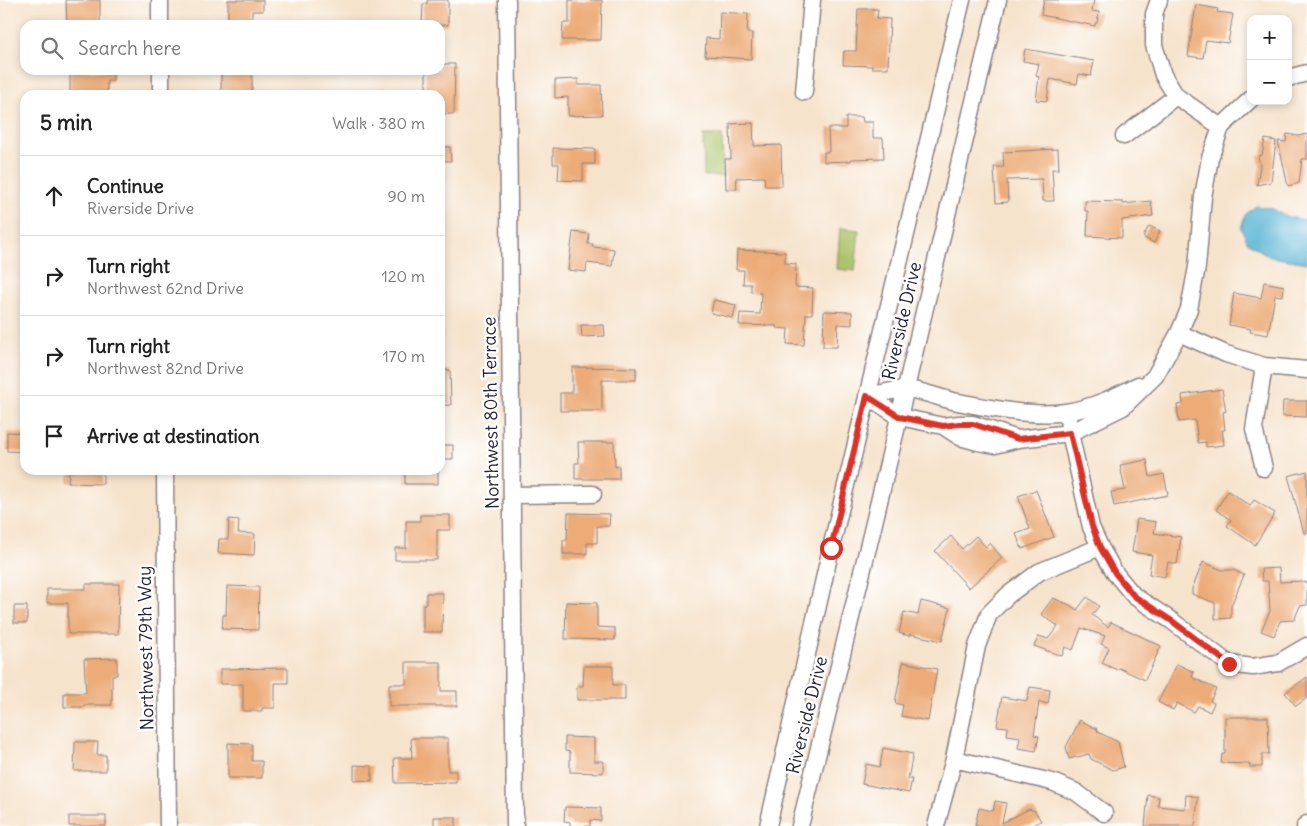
<!DOCTYPE html>
<meta charset="utf-8">
<style>
:root{--surface:#fff;--page:#f6f6f6;--text:#222;--muted:#767676;--line:#e0e0e0}
body{margin:0;font-family:Delius,sans-serif;background:var(--page);color:var(--text)}
.controls{position:absolute;right:15px;top:15px;display:grid;overflow:hidden;border-radius:10px;box-shadow:0 2px 8px #0003}
.controls button{width:45px;height:45px;display:grid;place-items:center;padding:0;border:0;border-bottom:1px solid var(--line);background:var(--surface);color:var(--text);font:25px sans-serif}
.stop{position:absolute;width:15px;height:15px;margin:-11px;border:4px solid #d93025;border-radius:50%;background:#fff}
.stop.end{background:#d93025;border-color:#fff;box-shadow:0 1px 5px #0008}
.list{margin:0;padding:0;list-style:none}
h2{display:flex;justify-content:space-between;align-items:center;height:65px;margin:0;padding:0 20px;font-size:21px}
h2 small{font-size:16px;font-weight:400;color:var(--muted)}
.list li{display:grid;grid-template-columns:32px 1fr auto;gap:15px;align-items:center;box-sizing:border-box;height:80px;padding:0 20px;border-top:1px solid var(--line)}
.list b{display:block;font-size:19px;white-space:nowrap}
.list p{margin:0;font-size:16px;white-space:nowrap;color:var(--muted)}
.list em{font-size:16px;font-style:normal;color:var(--muted)}
.icon{flex:none;width:28px;height:28px;fill:none;stroke:currentColor;stroke-width:2;stroke-linecap:round;stroke-linejoin:round}
.map{position:relative;flex:none;width:1307px;height:826px;overflow:hidden}
.search{position:absolute;background:var(--surface);box-shadow:0 2px 8px #0003;left:20px;top:20px;width:425px;height:55px;display:flex;align-items:center;gap:12px;box-sizing:border-box;padding:0 18px;border-radius:15px;color:var(--muted);font-size:19px}
.panel{position:absolute;background:var(--surface);box-shadow:0 2px 8px #0003;left:20px;top:90px;width:425px;height:385px;border-radius:15px}
.map>svg:first-child{display:block}
.green{fill:#abc46a;stroke:#667352}
.water{fill:#55b2d3;stroke:#3c6a87}
.building{fill:#ecab77}
.lines{fill:none;stroke-linecap:round;stroke-linejoin:round}
.minor-casing{stroke:#8c8284;stroke-width:19}
.minor{stroke:#fff;stroke-width:16}
.route{stroke:#d93025;stroke-width:6}
.labels{text-anchor:middle;stroke-width:5;stroke-linejoin:round;paint-order:stroke}
.street-label{font-size:18px;fill:#22223b;stroke:#fff}
</style>
<div class="map">
<svg width="1307" height="826" viewBox="0 0 1307 826">
<rect width="100%" height="100%" fill="#fff"/>
<filter id="ink" filterUnits="userSpaceOnUse"><feTurbulence type="fractalNoise" baseFrequency=".02" numOctaves="2"/><feDisplacementMap in="SourceGraphic" scale="10" xChannelSelector="R" yChannelSelector="G"/><feConvolveMatrix kernelMatrix="1 2 1 2 8 2 1 2 1" color-interpolation-filters="sRGB"/></filter>
<filter id="wash" filterUnits="userSpaceOnUse"><feTurbulence type="fractalNoise" baseFrequency=".0096" numOctaves="4" result="noise"/><feDisplacementMap in="SourceGraphic" scale="20" xChannelSelector="R" yChannelSelector="G"/><feGaussianBlur stdDeviation="1.12" result="paint"/><feColorMatrix in="noise" values="0 0 0 0 0 0 0 0 0 0 0 0 0 0 0 0 0 1.4 0 .05"/><feComposite in="paint" operator="in"/></filter>
<g filter="url(#wash)">
<rect width="100%" height="100%" fill="#f6e3cc"/>
<path class="green" d="M703,135H722L723,176H704Z
M840,228L859,230L855,271L837,269Z"/>
<path class="water" d="M1256,206L1271,208L1288,217L1307,220V263L1271,257L1248,243L1241,228L1245,215Z"/>
<g id="blocks">
<path class="building" d="M66,0H100V23L67,24Z
M228,0H263V11H252V25H228Z
M427,0H448V25H422L423,4H427Z
M569,0H602L601,40H562L563,23H569Z
M1044,0H1094L1092,11L1099,12L1097,23H1095V26L1041,15Z
M1196,5L1218,9L1217,12L1233,14L1228,43L1206,40L1203,58L1188,56Z
M858,9H878L877,18L890,19L888,68H872V66L843,65L844,51H856Z
M720,12L748,14L747,33H752L751,59L705,56L706,38L719,39Z
M1025,49L1094,61L1091,76L1079,74L1077,84L1050,79L1047,101L1036,100L1039,77L1036,76L1039,64L1023,61Z
M440,64H455L454,114H440V95H426V70H440Z
M70,70H113V81H107V95H70Z
M221,70H252V95H221Z
M578,79V85H601L602,115L568,116V97L555,98V80Z
M846,117H862L863,122H873V138H883L884,158L851,159V161L824,162V152H829L828,128H846Z
M753,123L754,146L781,145L782,186H765L764,177L736,178L737,189H726L725,159H731L730,124Z
M1287,134L1298,136L1307,134V159H1302L1299,183L1288,186L1278,141L1286,142Z
M1265,139L1276,141L1271,182L1257,185L1260,166L1258,156L1262,155Z
M440,147H450L451,161H440Z
M553,148L595,149V164H583V181L558,180L559,164H553Z
M1058,149L1059,169H1052L1054,201H1043L1042,179L1007,180L1008,202L996,203L994,167H1004L1003,152Z
M1085,201L1123,202V204L1151,201L1153,216L1122,220V238L1087,236L1088,211H1085Z
M1149,226L1160,231L1154,243L1143,237Z
M573,232L589,234L588,244H593L592,247L614,249L612,266L587,263L586,272L568,270Z
M737,250L785,252V263L796,264L795,287L813,288L812,314H806L804,345L787,344L788,329L776,328L777,326L739,325L740,313L760,314L761,293L751,292V284H743L744,270H736Z
M1264,282L1284,286L1283,296L1275,295L1268,335L1250,332L1251,329L1229,325L1234,293L1261,298Z
M714,300L736,305L733,318L711,313Z
M824,311L852,312V325L838,324L837,347H823Z
M581,325H604L605,336L582,337Z
M572,367L636,368V380H602V411H560V393H572Z
M440,370H450L451,405L440,406Z
M1222,389L1226,411L1223,412L1225,430H1222L1224,445L1206,447V442L1198,443L1195,420L1179,422L1177,405L1183,404L1182,395Z
M1283,401H1307V417L1282,416Z
M7,432L25,433V452L7,451Z
M578,442H614L615,467L619,466V479H575V463H579Z
M440,445H453V459H440Z
M1147,460L1150,477L1164,474L1168,495L1114,506L1111,492L1125,490L1120,465Z
M75,470H103V484L68,483L69,471H75Z
M405,470H438V484H405Z
M1307,471V533H1304L1288,476Z
M1036,490L1054,537L1022,549L1016,534L1030,529L1018,496Z
M1228,491L1250,506L1254,500L1275,513L1255,545L1227,526L1231,520L1216,510Z
M568,513L610,514L609,526H597V543H587V554H563V540H567Z
M420,515H450V530H437V560H395V548H406V521H420Z
M229,519L239,520L238,533L255,534L254,555L218,553L219,539H228Z
M1137,519L1156,522L1154,533L1181,537L1177,564L1168,562L1165,577L1149,574L1152,555L1132,552Z
M951,536L962,549L976,536L986,547L990,543L1002,558L969,588L935,551Z
M1203,562L1222,570H1233L1244,575L1231,606V618L1215,619V603L1192,594V589Z
M1279,568L1280,582L1302,581L1307,583V605L1300,606L1294,620L1280,621L1274,636L1261,631L1270,611L1268,581H1262L1261,569Z
M86,584H119L118,634H68V603H47V589H86Z
M227,586L259,587L258,630L222,629L223,615H226Z
M426,593H443L442,632H423V604H426Z
M1087,597L1099,606L1092,615L1108,627L1111,622L1161,646L1145,680L1119,668L1117,670L1102,663L1109,648L1101,644L1105,636L1081,628L1073,650L1065,647L1062,656L1034,646L1039,636L1048,639L1058,626L1041,614L1053,598L1070,605L1077,610Z
M921,601L950,608L942,641L910,634L909,636L899,633L904,612L918,615Z
M566,602L597,603V627L615,628V640L565,639Z
M14,606H27V623H14Z
M117,658V675H112V705H84V707H64V693H86L84,659Z
M406,662H441V691H457V706H389V684H406Z
M903,662L937,669L928,721L901,716L903,705L895,703Z
M1177,664L1194,672L1192,677L1216,689L1210,701L1214,703L1210,712L1198,706L1194,712L1177,703L1173,710L1158,702Z
M584,666H613V685H625V700H577V686H583Z
M288,668V683H275V708H262V711H243V684H220V669Z
M1307,677V698L1296,706L1285,693Z
M1030,687L1050,690L1048,704L1039,702L1034,735L1039,736L1036,751L1018,748L1020,737L1007,735L1008,727L997,726L1002,697L1027,701Z
M1225,717H1268L1269,754H1262V767H1250V764L1221,763L1222,754H1225Z
M1080,720L1097,729L1098,732L1118,742L1124,767L1113,770L1091,759L1089,754L1069,759L1066,747Z
M565,737L594,738V761H603V773L570,772V752L565,751Z
M411,738H448V771H456V782L395,783L394,758H412Z
M75,742H98L97,755H106V771H74Z
M228,743L252,744V761H262V778H228Z
M883,748L913,754L908,779H912L909,793L862,784L866,764L880,767Z
M354,765L372,766V781L354,780Z
M1148,795L1159,797L1158,806L1185,809L1186,795L1198,797L1195,826H1145Z
M995,801L1006,803L1002,823L1029,809L1035,811L1041,821L1031,826H975L979,808L993,811Z
M565,807L601,808V821L590,820V826H570V822L564,821Z
M69,816H106V826H69Z
M434,817H456V826H434Z"/>
</g>
</g>
<g filter="url(#ink)">
<use href="#blocks" fill-opacity="0" stroke="#8c8284" stroke-width="1"/>
<g class="lines">
<defs>
<path id="minor" d="M160,0V25
M507,0L515,826
M161,70V95
M1288,78L1307,73
M804,92L812,0
M1221,127L1251,99
M1124,136L1176,96
M1179,333L1226,354L1264,366L1307,370
M1264,366L1254,429L1264,468
M867,396C880,394 893,390 905,389C916,389 941,398 953,401C988,408 1031,417 1066,412C1092,408 1115,397 1138,385
M867,396L900,417L943,426L959,424H973L1018,439
M1067,412L1070,433L1091,527L1100,547L1115,573L1134,596L1172,621L1229,664L1253,667L1278,663L1307,646
M943,426L960,437L978,442L995,445L1018,439L1070,433L1123,407L1155,376L1179,333L1189,309L1197,267L1203,197L1210,158L1221,127L1176,96L1163,75L1154,45V14L1159,0
M165,470L168,826
M512,495L593,494
M954,759L1052,782L1076,792L1104,813
M768,826L831,548L962,0
M800,826L873,527L998,0
M936,826L954,759L977,646L989,614L1008,595L1039,572L1100,547
M1305,826L1307,824"/>
</defs>
<use href="#minor" class="minor-casing"/>
<use href="#minor" class="minor"/>
</g>
</g>
<g class="lines" filter="url(#ink)">
<path class="route" d="M831,548L867,396L900,417L943,426L959,424H973L1018,439L1070,433L1092,526L1100,547L1115,573L1134,596L1172,621L1229,664"/>
</g>
<g class="labels">
<g class="street-label">
<text transform="translate(902 321) rotate(-77)" y="6">Riverside Drive</text>
<text transform="translate(491 413) rotate(-91)" y="6">Northwest 80th Terrace</text>
<text transform="translate(146 648) rotate(-91)" y="6">Northwest 79th Way</text>
<text transform="translate(807 715) rotate(-76)" y="6">Riverside Drive</text>
</g>
</g>
</svg>
<div class="controls">
<button>+</button>
<button>−</button>
</div>
<div class="stop" style="left:831px;top:548px"></div>
<div class="stop end" style="left:1229px;top:664px"></div>
<div class="search"><svg class="icon" aria-label="search" viewBox="0 0 24 24"><circle cx="10" cy="10" r="6"/><path d="M15 15l6 6"/></svg>Search here</div>
<section class="panel">
<h2>5 min<small>Walk · 380 m</small></h2>
<ul class="list">
<li><svg class="icon" aria-label="ahead" viewBox="0 0 24 24"><path d="M12 20V5M6 11l6-6 6 6"/></svg><div><b>Continue</b><p>Riverside Drive</p></div><em>90 m</em></li>
<li><svg class="icon" aria-label="right" viewBox="0 0 24 24"><path d="M7 20v-9h11M14 6l5 5-5 5"/></svg><div><b>Turn right</b><p>Northwest 62nd Drive</p></div><em>120 m</em></li>
<li><svg class="icon" aria-label="right" viewBox="0 0 24 24"><path d="M7 20v-9h11M14 6l5 5-5 5"/></svg><div><b>Turn right</b><p>Northwest 82nd Drive</p></div><em>170 m</em></li>
<li><svg class="icon" aria-label="arrive" viewBox="0 0 24 24"><path d="M6 21V4h12l-3 4 3 4H6"/></svg><div><b>Arrive at destination</b></div></li>
</ul>
</section>
</div>
